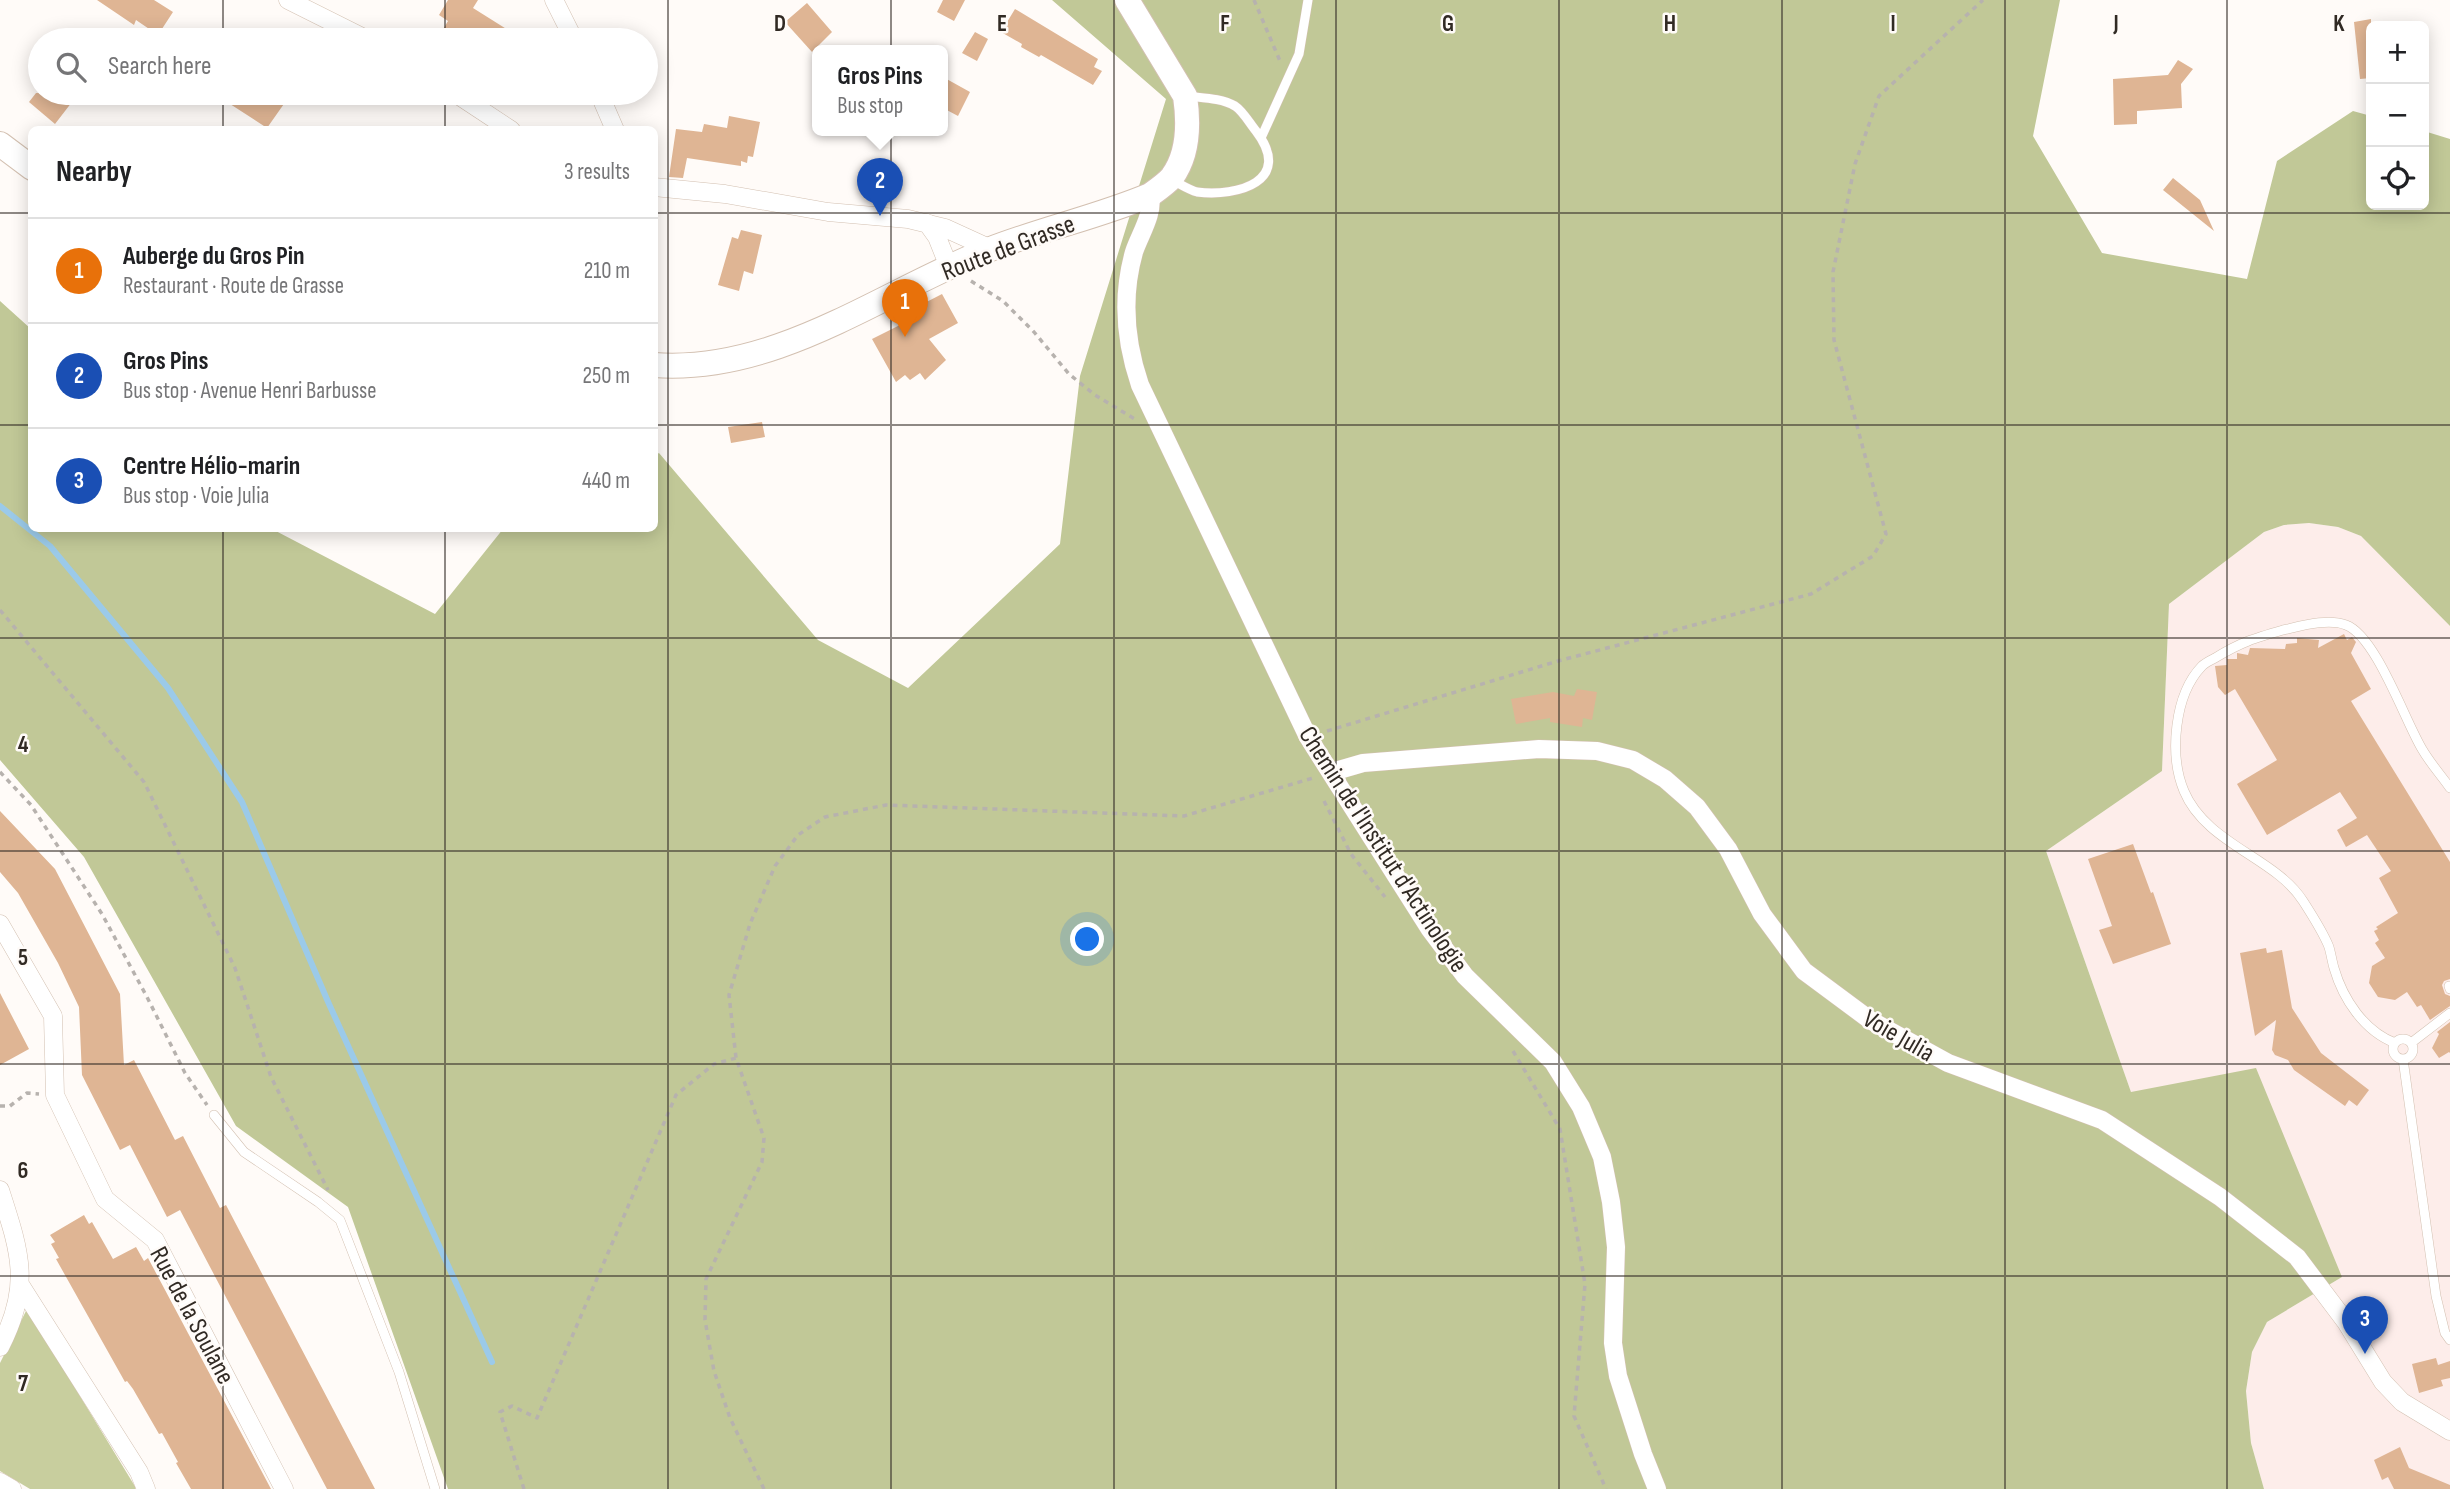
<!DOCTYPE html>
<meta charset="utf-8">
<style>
:root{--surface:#fff;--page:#f6f6f6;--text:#202124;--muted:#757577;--line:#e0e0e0;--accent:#2563eb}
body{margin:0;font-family:"Sofia Sans Condensed",sans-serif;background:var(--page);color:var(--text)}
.controls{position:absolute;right:21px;top:21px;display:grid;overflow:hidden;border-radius:10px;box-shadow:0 4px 18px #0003}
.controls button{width:63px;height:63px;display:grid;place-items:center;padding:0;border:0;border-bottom:2px solid var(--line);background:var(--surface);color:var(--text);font:35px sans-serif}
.you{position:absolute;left:1088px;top:940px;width:24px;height:24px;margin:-18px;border:5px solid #fff;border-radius:50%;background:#1a73e8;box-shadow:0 0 0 10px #1a73e833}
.badge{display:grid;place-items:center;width:46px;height:46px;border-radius:50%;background:var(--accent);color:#fff;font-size:23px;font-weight:700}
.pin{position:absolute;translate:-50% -58px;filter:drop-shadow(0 2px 4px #0008)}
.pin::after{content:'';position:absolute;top:37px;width:24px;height:21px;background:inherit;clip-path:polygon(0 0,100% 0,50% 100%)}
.popup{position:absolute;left:812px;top:45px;width:136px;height:91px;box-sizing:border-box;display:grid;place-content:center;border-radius:10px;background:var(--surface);filter:drop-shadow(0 2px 5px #0005);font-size:23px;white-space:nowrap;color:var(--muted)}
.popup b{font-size:26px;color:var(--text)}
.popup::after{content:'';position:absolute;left:50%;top:100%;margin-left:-14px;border:14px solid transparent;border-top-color:var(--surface)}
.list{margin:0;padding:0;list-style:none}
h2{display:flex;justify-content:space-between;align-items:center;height:91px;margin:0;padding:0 28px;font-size:30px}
h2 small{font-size:23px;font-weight:400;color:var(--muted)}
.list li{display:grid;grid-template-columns:46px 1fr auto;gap:21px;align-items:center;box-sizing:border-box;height:105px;padding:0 28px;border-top:2px solid var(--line)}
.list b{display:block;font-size:26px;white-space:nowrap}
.list p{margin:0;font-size:23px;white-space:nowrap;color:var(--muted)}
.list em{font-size:23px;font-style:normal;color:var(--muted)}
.icon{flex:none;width:38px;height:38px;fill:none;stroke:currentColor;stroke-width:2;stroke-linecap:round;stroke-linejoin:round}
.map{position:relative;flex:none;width:2450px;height:1489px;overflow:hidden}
.search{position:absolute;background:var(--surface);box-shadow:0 4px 18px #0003;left:28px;top:28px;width:630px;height:77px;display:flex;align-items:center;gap:18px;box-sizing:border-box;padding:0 24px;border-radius:38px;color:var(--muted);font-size:26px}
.panel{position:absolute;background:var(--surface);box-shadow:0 4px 18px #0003;left:28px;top:126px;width:630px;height:406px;border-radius:10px}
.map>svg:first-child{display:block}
.medical{fill:#fdedea}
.green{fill:#c8ce9e}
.forest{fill:#c1c897}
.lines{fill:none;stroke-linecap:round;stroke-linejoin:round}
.stream{stroke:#9bcae9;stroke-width:6}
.building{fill:#dfb594}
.lane-casing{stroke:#d3c0b1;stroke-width:10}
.street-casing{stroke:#d3c0b1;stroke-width:19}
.secondary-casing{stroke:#d3c0b1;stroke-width:26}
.path{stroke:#b7b2ae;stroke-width:3.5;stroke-dasharray:5 5;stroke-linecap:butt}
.lane{stroke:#fff;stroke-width:9}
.street{stroke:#fff;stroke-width:18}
.secondary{stroke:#fff;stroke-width:24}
.grid{fill:none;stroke:#312a24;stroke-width:2;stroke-opacity:0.55}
.labels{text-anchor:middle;stroke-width:5;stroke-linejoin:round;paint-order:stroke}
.street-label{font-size:26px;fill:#312a24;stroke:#fffbf8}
.grid-label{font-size:23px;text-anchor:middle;font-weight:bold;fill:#312a24;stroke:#fffbf8;stroke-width:5;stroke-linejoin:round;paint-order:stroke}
</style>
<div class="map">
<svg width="2450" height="1489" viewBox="0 0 2450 1489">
<rect width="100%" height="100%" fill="#fffbf8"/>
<path class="medical" d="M2309,523L2338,527L2361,536L2450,626V1489H2264L2251,1443L2246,1391L2252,1352L2267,1322L2342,1277L2131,1092L2046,851L2162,771L2169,604L2264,532L2284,525Z"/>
<path class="green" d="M27,1309L136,1488L135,1489H30L0,1471V1363Z"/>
<path class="forest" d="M1052,0H2060L2033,136L2102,253L2247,279L2277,161L2353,111L2371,116V205H2424V131L2450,139V626L2361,536L2338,527L2309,523L2284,525L2264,532L2169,604L2162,771L2046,851L2131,1092L2256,1068L2342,1277L2267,1322L2252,1352L2246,1391L2251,1443L2264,1489H448L348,1207L236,1126L84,857L0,760V301L31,329L32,528L272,529L435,614L503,529L654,528L655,455L659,453L818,640L908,688L1060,544L1080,376L1166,99Z"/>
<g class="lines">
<path class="stream" d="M0,506L50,546L168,688L242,802L329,1004L492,1362"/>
</g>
<path class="building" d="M97,0H154L173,12L158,35L136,20L134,25Z
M448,0H478L473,8L524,40H457L442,31L448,21L439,15Z
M943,0H965L954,21L937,12Z
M807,3L832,32L812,52L785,22Z
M1015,9L1098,59L1094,67L1102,71L1093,85L1041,55L1039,57L1021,47L1022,44L1001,32Z
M2371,19V78L2360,79L2354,22Z
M975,32L988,39L977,61L962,53Z
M2178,60L2193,69L2181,84L2182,108L2137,111V124L2114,125L2113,79L2168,75Z
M943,77L970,92L958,116L943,108Z
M36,93H60L72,102L55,124L29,102Z
M213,93H273L286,101L267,128Z
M729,116L760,122L753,157L748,156L747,163L741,161V166L687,158L683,178L669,177L676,129L702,132L704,124L727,128Z
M2173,178L2200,200L2214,231L2163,190Z
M741,230L762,235L753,274L744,271L739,291L718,285L732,237L738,239Z
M942,294L958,323L929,339L946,360L925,380L920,373L910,380L905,375L896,382L872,339L914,318L911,310Z
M762,422L765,437L731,443L728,427Z
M2344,634L2347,640L2352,637L2356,642L2351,653L2371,689L2351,701L2450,862V979L2444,981L2442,985L2445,994L2450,996V1006L2430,1020L2421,1005L2417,1007L2407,992L2395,1000L2378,997L2369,983L2372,966L2385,958L2375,943L2379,940L2374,931L2378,929L2376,927L2398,913L2379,878L2391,871L2367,835L2346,847L2337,830L2357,818L2340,792L2267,835L2237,784L2277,760L2235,689L2225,695L2218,687L2215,666L2227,665V659H2237V653L2248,655L2250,648L2285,649L2286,644L2297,643V638L2319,640L2318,648Z
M1577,689L1597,692L1592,720L1583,718L1582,727L1550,722V718L1516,724L1511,699L1553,692L1574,696Z
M0,811L55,869L120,994L124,1065L134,1060L175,1140L183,1136L220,1208L226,1205L375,1489H327L180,1210L167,1217L130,1145L120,1150L82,1075L79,1007L58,963L18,893L0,872Z
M2133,844L2151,893L2153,892L2171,944L2113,964L2099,930L2112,926L2088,859Z
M2266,948L2267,953L2282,950L2292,1008L2321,1053L2369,1090L2357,1106L2349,1100L2345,1106L2294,1070L2288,1060L2275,1055L2272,1050L2276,1020L2255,1036L2240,953Z
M0,993L29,1049L0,1065Z
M2450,1022V1053L2449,1052L2439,1058L2432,1048L2439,1034L2437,1032Z
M84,1215L89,1224L92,1222L113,1259L136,1247L144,1261L148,1258L271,1489H191L176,1463L178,1462L162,1433L159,1434L133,1389L127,1381L125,1382L56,1259L59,1258L51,1244L55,1242L50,1235Z
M2436,1358L2438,1365L2450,1361V1378L2441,1380L2443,1386L2419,1393L2412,1364Z
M2400,1447L2409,1468L2450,1485V1489H2394L2388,1477L2382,1480L2374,1460Z"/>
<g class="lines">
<defs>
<path id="lane" d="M1261,138L1299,54L1308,0
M1172,180C1180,184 1189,190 1197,192C1238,197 1294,181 1256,131C1250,124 1243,111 1235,106C1221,98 1202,98 1187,96
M2449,986L2450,989
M2393 1049a10 10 0 1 1 20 0a10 10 0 1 1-20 0Z
M2395,1043C2364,1031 2343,999 2334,968C2332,961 2331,954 2329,947C2323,932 2312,915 2303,901C2276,858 2206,844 2184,791C2169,755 2174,695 2202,666C2205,663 2211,660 2215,658C2241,642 2255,638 2283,630C2301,626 2328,618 2346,625C2376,636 2405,721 2422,749C2430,763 2441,775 2450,788
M2411,1043L2450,1013
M2403,1059L2436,1296L2445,1333L2450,1340
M214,1115L244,1152L318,1202L340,1220L399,1372L435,1489"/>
<path id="street" d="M288,0L368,40
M554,0L574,40
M455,93L511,130
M599,93L615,130
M654,187L725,194L828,212L908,219L945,228L991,249
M1150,195C1154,214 1140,234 1134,252C1121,298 1125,341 1140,385L1308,737L1429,928L1465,976L1553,1062L1581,1107L1602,1157L1611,1202L1616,1247L1613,1343L1618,1376L1643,1454L1657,1489
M927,223L937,237L949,267
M1332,772L1363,763L1539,749L1597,751L1633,760L1665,779L1697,807L1728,849L1762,914L1804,971L1870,1020L1948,1063L2102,1120L2220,1197L2297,1257L2346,1322L2383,1382L2402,1402L2450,1431
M0,924L53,1016L55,1095L105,1199L155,1240L284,1489
M0,1190C20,1252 32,1285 0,1347
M21,1286L139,1472L146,1489
M0,1482L12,1489"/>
<path id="secondary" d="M0,144L32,168
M654,365C776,374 880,293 988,250C1041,229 1098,217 1150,195C1157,190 1166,184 1172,177C1189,154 1189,123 1185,96L1127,0"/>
</defs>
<use href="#lane" class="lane-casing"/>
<use href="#street" class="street-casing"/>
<use href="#secondary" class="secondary-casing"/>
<path class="path" d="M1254,0L1280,61
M971,281L1003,301L1034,332L1069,374L1095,395L1138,421
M0,610L144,782L235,968L271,1077L328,1190
M1327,731L1558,661L1811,594L1873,556L1886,534L1834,340L1833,272L1855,164L1879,96L1983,0
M0,772L31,805L102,914L147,997L185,1073L207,1105
M1324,801L1351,854L1385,897
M1513,1051L1560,1129L1585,1284L1574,1416L1606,1489
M0,1106H10L27,1093L39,1094
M524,1489L500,1412L512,1406L537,1418L676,1095L714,1064L736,1058
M764,1489L730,1418L714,1371L705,1320L706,1279L762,1162L764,1138L736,1058L729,995L750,924L775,866L798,835L825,817L886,805L1184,816L1313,778"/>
<use href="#lane" class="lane"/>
<use href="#street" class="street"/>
<use href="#secondary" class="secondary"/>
</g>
<path class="grid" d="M223,0V40M445,0V40M668,0V1489M891,0V1489M1114,0V1489M1336,0V1489M1559,0V1489M1782,0V1489M2005,0V1489M2227,0V1489M223,93V130M445,93V130M0,213H32M654,213H2450M0,425H32M654,425H2450M223,528V1489M445,528V1489M0,638H2450M0,851H2450M0,1064H2450M0,1276H2450"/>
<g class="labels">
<g class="street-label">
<text transform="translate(1008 247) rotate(-21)" y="9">Route de Grasse</text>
<text transform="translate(1384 849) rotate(57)" y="9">Chemin de l'Institut d'Actinologie</text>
<text transform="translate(1899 1035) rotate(30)" y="9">Voie Julia</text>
<text transform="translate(193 1315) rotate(62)" y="9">Rue de la Soulane</text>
</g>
</g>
<g class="grid-label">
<text x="780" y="31">D</text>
<text x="1002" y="31">E</text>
<text x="1225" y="31">F</text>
<text x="1448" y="31">G</text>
<text x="1670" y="31">H</text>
<text x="1893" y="31">I</text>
<text x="2116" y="31">J</text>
<text x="2339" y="31">K</text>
<text x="23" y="752">4</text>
<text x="23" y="965">5</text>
<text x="23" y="1178">6</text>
<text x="23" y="1391">7</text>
</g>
</svg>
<div class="controls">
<button>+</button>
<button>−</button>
<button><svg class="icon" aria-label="locate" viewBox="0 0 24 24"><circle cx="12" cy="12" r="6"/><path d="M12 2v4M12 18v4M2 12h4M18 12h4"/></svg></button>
</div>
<div class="you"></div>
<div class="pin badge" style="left:905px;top:337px;background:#e8710a">1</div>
<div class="pin badge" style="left:880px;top:216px;background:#1a4fb4">2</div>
<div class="popup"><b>Gros Pins</b>Bus stop</div>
<div class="pin badge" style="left:2365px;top:1354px;background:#1a4fb4">3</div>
<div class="search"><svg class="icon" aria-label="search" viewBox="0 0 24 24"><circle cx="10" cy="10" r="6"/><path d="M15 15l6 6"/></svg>Search here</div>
<section class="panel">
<h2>Nearby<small>3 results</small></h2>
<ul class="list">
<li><span class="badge" style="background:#e8710a">1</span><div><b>Auberge du Gros Pin</b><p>Restaurant · Route de Grasse</p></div><em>210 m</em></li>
<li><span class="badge" style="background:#1a4fb4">2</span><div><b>Gros Pins</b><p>Bus stop · Avenue Henri Barbusse</p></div><em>250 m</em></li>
<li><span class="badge" style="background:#1a4fb4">3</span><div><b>Centre Hélio-marin</b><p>Bus stop · Voie Julia</p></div><em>440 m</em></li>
</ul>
</section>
</div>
